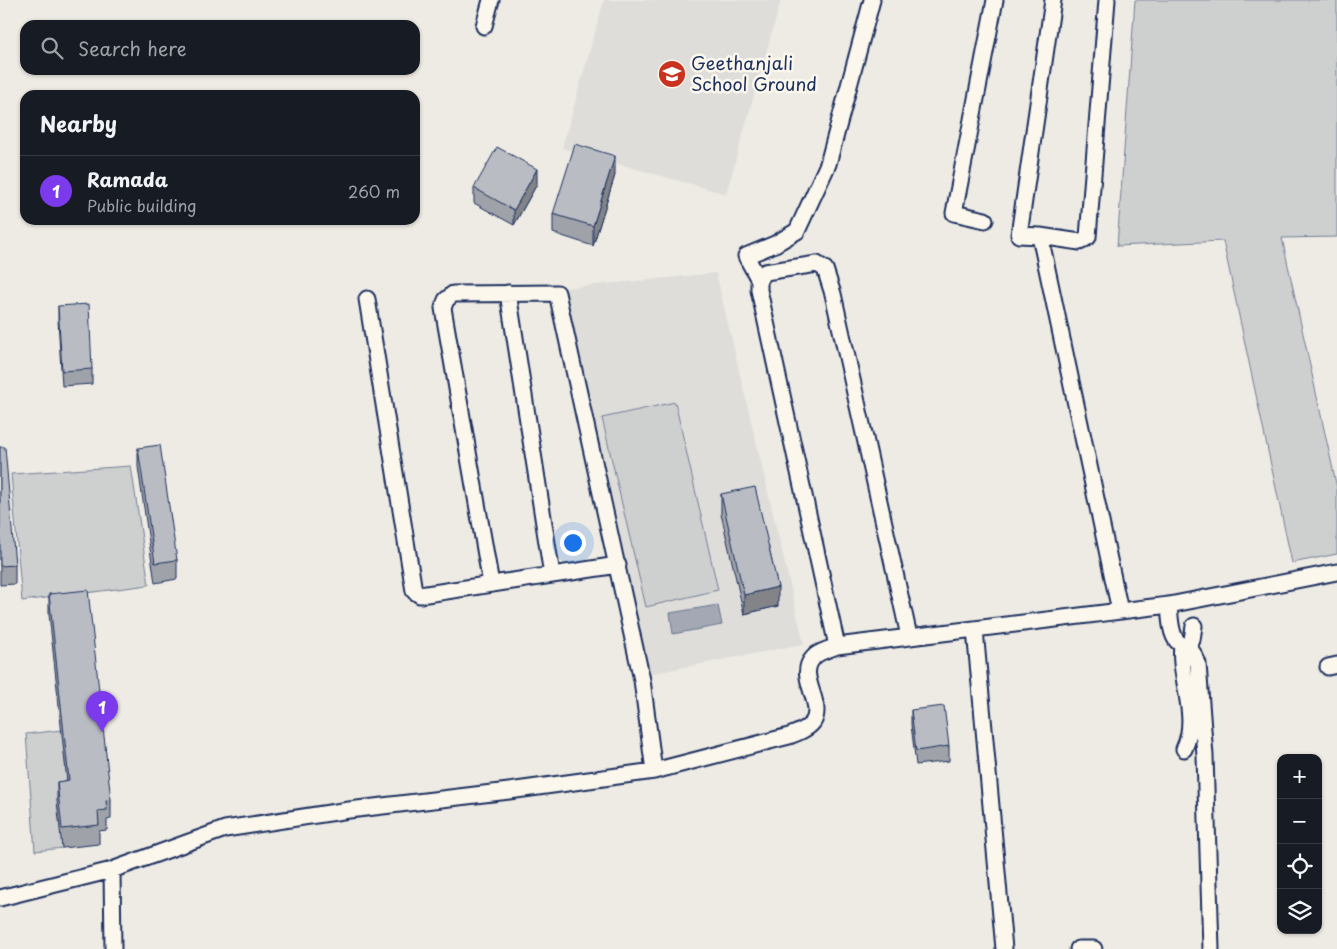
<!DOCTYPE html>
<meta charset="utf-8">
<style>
:root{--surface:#171b24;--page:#20242c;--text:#f1f3f6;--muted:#9ea1a6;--line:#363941;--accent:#7c3aed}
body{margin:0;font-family:"Playpen Sans",sans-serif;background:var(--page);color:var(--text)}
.controls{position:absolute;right:15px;bottom:15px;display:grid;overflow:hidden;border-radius:10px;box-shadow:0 1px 4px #0004}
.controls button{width:45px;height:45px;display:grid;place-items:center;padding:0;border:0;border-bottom:1px solid var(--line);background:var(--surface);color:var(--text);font:25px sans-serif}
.you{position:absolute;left:572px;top:542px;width:18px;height:18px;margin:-12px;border:4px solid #fff;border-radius:50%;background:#1a73e8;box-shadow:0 0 0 8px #1a73e833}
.badge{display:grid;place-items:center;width:32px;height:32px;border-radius:50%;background:var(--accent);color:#fff;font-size:16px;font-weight:700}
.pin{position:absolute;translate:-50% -41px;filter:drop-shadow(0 1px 2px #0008)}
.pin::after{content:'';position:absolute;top:26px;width:18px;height:15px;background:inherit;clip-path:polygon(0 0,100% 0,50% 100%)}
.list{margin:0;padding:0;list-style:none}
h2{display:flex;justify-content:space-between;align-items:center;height:65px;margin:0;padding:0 20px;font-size:21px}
h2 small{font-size:16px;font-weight:400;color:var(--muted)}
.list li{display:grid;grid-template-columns:32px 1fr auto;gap:15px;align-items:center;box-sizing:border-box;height:70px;padding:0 20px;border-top:1px solid var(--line)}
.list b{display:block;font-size:19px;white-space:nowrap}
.list p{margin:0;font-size:16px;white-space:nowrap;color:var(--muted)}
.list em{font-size:16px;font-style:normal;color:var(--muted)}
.icon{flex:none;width:28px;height:28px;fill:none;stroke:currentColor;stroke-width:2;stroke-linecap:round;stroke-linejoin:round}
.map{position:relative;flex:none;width:1337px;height:949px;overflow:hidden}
.search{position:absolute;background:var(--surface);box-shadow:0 1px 4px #0004;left:20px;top:20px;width:400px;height:55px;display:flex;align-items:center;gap:12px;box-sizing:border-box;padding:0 18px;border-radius:15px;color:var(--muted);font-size:19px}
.panel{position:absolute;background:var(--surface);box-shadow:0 1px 4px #0004;left:20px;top:90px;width:400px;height:135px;border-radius:15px}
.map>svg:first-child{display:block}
.built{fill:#deddda}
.green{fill:#cecfcf;stroke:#747f96}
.water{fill:#a3a8b4;stroke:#6d7892}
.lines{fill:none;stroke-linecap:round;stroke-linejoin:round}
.minor-casing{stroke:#1b2f5e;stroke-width:19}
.minor{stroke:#fbf7ec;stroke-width:15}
.wall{fill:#9fa2a8;stroke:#1b2f5e}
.shaded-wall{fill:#828488;stroke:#1b2f5e}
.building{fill:#b9bcc3;stroke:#1b2f5e}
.labels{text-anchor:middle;stroke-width:5;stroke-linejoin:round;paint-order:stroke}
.poi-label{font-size:18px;fill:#1b2f5e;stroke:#fbf7ec;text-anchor:start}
</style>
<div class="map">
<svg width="1337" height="949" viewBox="0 0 1337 949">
<rect width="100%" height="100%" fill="#eeebe4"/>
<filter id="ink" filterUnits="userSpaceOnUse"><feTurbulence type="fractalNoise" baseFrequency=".02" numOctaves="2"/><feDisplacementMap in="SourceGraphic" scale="10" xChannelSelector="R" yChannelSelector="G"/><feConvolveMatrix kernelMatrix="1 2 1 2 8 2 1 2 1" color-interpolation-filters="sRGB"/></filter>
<g filter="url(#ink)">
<path class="built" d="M604,0H781L726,194L562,148Z
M716,273L804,644L650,674L565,288Z"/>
<path class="green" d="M1135,0H1337V237L1282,238L1337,488V554L1292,563L1223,241L1117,246Z
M675,402L718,590L646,607L602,418Z
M131,466L149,585L22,601L11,474Z
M62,730L69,800L63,848L35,851L26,734Z"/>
<path class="water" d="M718,605L722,625L673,634L670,613Z"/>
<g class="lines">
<defs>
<path id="minor" d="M1053,0L1019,235L1040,236L1120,611
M484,26L491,0
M985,220L954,213L995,0
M1040,236L1080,242L1088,237L1107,0
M759,280L746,256L775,244L797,231L828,164L872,0
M508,293L552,575
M367,299L414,591L420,595L618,565
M491,584L443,308L446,300L453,294L557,293L642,680L654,771
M1169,605C1170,615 1170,633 1177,641C1188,652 1191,644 1198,664L1205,756L1211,949
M975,630L1004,949
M1182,645C1178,678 1200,716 1184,749
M837,646L759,290V280L765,272L817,264L825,269L833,294L909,636
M1188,647L1192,640L1194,626
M1328,667L1337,665
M112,870L113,949
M0,898L112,870L225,829L349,810L509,791L654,771L789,736C797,733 808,729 813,722C825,703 796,676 813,658C817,652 830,649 837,646L1169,605L1337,572
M1078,949H1094"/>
</defs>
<use href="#minor" class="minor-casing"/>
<use href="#minor" class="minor"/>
</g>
<path class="wall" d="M615,175L593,246L553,233V214Z
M537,184L514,225L474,203V188Z
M58,306L92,369V384L62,386L58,320Z
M0,447L15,565V584L0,585Z
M138,448L177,560V579L155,583L138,467Z
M721,494L778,606L744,614L721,514Z
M49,594L111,800V819L107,820V830L99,831V844L62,848L57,801V782L67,781L49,614Z
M911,710L949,746V761L916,765L911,725Z"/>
<path class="shaded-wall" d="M615,156V175L593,246V226Z
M537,169V184L514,225V210Z
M778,587V606L744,614V595Z"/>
<path class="building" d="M575,144L615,156L593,226L553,214Z
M497,147L537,169L514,210L474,188Z
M89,304L92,369L62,371L58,306Z
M160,445L177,560L155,563L138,448Z
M0,447H5L15,565L0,566Z
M755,487L778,587L744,595L721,494Z
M88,590L111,800L106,801L107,810L98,811L99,825L62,829L57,782L69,780L49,594Z
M944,706L949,746L916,751L911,710Z"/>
</g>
<defs>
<symbol id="school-disc" viewBox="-11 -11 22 22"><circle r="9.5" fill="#c8321e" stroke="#fbf7ec"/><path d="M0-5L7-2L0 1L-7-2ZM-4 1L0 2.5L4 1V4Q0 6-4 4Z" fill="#fff"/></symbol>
</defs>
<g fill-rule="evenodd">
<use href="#school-disc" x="656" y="58" width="32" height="32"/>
</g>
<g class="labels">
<g class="poi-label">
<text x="691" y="70">Geethanjali<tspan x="691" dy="21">School Ground</tspan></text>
</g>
</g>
</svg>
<div class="controls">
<button>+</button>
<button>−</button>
<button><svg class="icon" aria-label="locate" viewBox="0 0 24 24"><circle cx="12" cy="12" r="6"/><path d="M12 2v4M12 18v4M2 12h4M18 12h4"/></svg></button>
<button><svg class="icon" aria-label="layers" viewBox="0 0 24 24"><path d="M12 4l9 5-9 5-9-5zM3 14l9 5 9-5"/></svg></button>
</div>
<div class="you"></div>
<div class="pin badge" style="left:102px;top:732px">1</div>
<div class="search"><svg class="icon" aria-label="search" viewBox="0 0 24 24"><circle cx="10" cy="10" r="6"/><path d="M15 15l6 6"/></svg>Search here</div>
<section class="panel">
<h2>Nearby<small></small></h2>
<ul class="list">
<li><span class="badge">1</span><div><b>Ramada</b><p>Public building</p></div><em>260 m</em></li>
</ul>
</section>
</div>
